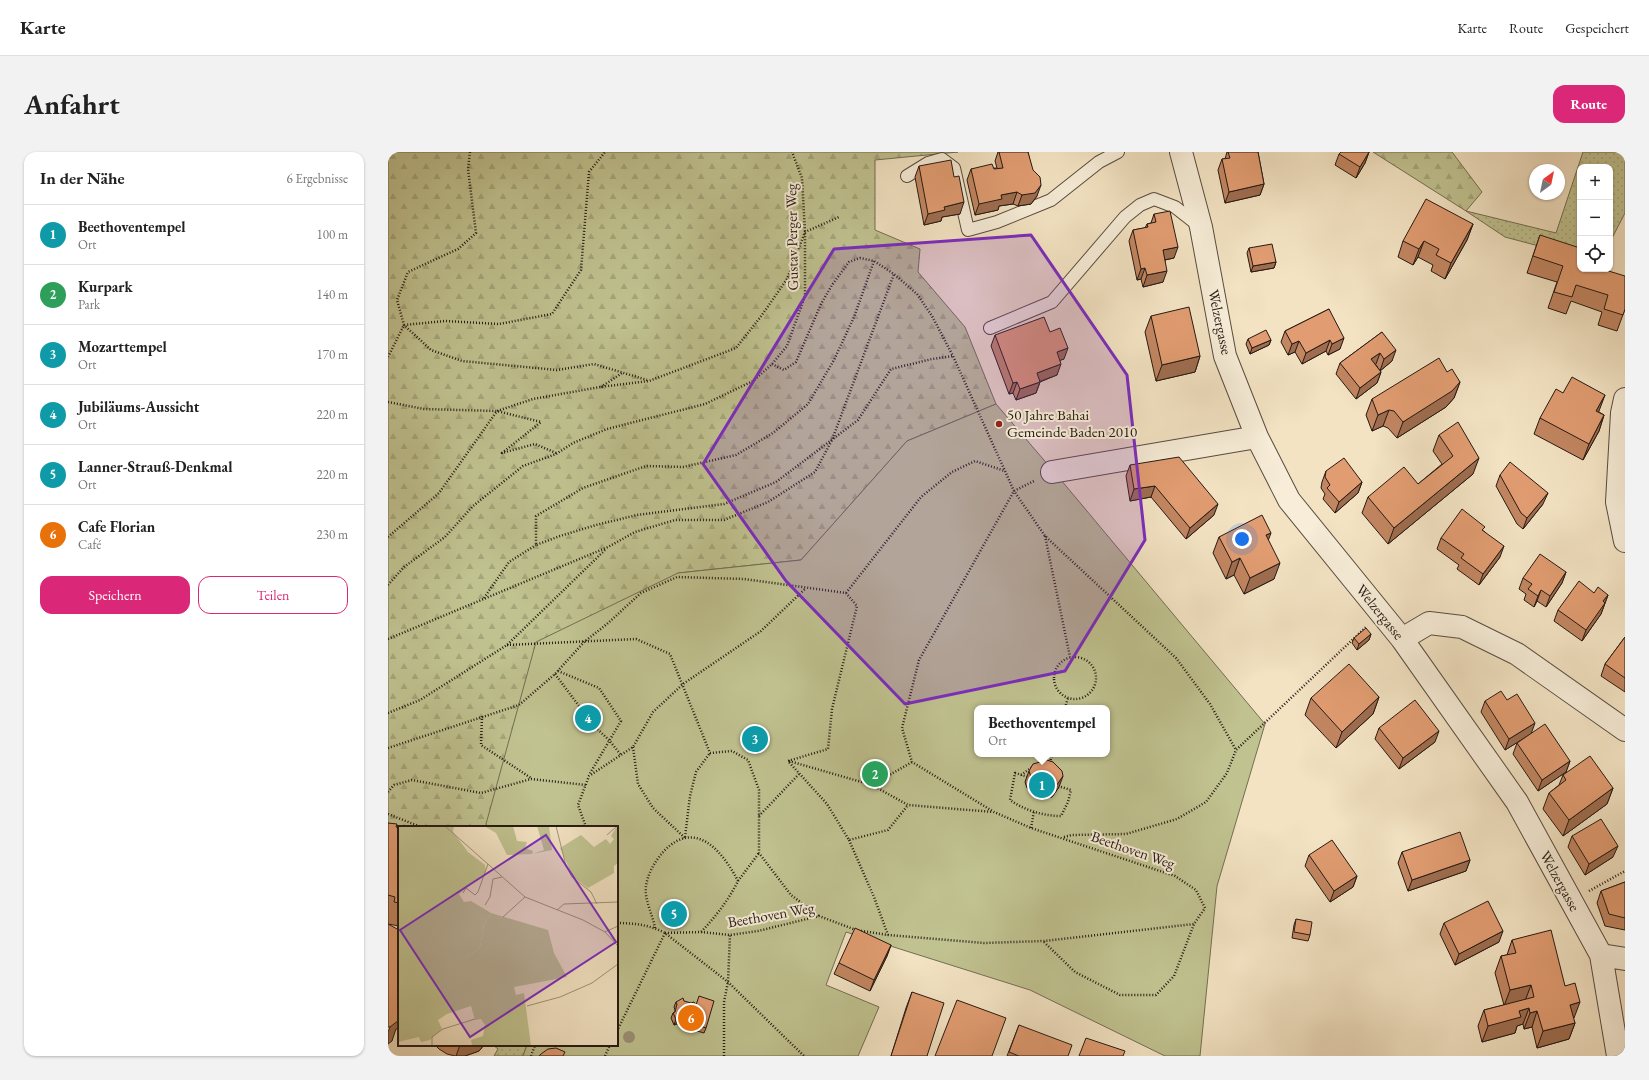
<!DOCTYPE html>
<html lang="de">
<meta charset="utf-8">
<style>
:root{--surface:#fff;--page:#f2f2f2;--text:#222;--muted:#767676;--line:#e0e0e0;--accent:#db2777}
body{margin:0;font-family:"EB Garamond",serif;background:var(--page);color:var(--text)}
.controls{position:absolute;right:12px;top:12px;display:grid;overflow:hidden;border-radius:8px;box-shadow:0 1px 3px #0004}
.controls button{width:36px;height:36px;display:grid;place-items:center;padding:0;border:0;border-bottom:1px solid var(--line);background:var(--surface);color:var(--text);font:20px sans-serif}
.compass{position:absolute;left:1141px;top:12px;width:36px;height:36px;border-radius:50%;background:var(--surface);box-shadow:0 1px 3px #0004;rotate:33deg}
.you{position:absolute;left:854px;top:387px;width:14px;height:14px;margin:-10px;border:3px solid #fff;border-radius:50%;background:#1a73e8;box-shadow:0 0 0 6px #1a73e833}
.badge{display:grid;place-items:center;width:26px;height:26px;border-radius:50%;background:var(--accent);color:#fff;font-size:13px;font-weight:700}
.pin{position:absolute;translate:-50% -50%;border:2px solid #fff;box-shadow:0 1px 4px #0006}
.popup{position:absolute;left:586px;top:553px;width:136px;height:52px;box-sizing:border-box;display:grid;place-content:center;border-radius:8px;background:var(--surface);filter:drop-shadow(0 1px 3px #0005);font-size:13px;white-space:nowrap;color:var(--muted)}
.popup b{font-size:15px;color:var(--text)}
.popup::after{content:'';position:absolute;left:50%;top:100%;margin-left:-8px;border:8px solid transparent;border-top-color:var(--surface)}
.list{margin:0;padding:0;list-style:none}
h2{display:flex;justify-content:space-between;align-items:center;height:52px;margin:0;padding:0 16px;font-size:17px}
h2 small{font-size:13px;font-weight:400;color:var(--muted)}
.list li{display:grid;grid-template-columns:26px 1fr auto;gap:12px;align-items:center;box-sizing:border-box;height:60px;padding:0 16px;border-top:1px solid var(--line)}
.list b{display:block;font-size:15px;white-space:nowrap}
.list p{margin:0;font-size:13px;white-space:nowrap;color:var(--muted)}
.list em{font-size:13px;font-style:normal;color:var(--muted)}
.actions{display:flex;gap:8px;padding:12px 16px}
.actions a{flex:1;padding:9px 0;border:1px solid var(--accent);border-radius:12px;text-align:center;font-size:14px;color:var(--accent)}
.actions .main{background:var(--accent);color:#fff}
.icon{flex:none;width:22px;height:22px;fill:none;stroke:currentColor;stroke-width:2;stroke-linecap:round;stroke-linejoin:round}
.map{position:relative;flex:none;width:1237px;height:904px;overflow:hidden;border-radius:12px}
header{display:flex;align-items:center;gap:24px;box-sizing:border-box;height:56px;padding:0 20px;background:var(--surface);border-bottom:1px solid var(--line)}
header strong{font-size:19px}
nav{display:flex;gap:22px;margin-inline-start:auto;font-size:14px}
.intro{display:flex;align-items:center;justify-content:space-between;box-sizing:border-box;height:96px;padding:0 24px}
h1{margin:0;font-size:28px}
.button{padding:10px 18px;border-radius:12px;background:var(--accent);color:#fff;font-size:14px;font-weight:700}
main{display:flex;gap:24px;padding:0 24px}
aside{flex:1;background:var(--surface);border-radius:12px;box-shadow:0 1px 3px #0004}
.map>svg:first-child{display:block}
.grass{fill:url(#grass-dots);stroke:#726e52}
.forest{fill:url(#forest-firs);stroke:#726e52}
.park{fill:#c0c290;stroke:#726e52;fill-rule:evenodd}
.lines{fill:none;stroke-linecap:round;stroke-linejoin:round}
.service-casing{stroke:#584c40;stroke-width:14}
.minor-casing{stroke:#584c40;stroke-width:24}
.path{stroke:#251914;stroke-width:2.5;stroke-dasharray:1 2;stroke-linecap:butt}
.service{stroke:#f7edd8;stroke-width:12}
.minor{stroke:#f7edd8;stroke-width:22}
.tree{fill:#9c9077}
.wall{fill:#c28661;stroke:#251914}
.shaded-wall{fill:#9e6d4f;stroke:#251914}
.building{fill:#e19c71;stroke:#251914}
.marked{fill:#7b2cbf;fill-opacity:0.2;stroke:#7b2cbf;stroke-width:3;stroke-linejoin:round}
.poi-dot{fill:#8f2418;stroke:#f7edd8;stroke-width:1.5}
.labels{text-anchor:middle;stroke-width:4;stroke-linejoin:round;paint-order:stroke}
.street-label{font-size:15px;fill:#251914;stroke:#f7edd8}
.poi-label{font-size:15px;fill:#251914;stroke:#f7edd8;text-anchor:start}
.inset-road{fill:none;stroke:#a1927d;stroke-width:1}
.view{fill:#7b2cbf;fill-opacity:0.15;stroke:#7b2cbf;stroke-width:2}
.inset-edge{fill:none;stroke:#251914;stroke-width:2}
</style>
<header>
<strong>Karte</strong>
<nav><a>Karte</a><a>Route</a><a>Gespeichert</a></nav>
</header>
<div class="intro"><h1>Anfahrt</h1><a class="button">Route</a></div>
<main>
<aside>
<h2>In der Nähe<small>6 Ergebnisse</small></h2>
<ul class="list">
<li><span class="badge" style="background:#0f9aa8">1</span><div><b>Beethoventempel</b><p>Ort</p></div><em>100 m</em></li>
<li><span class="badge" style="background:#2e9e5b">2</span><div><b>Kurpark</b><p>Park</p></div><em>140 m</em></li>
<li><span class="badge" style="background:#0f9aa8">3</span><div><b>Mozarttempel</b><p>Ort</p></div><em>170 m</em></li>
<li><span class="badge" style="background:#0f9aa8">4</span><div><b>Jubiläums-Aussicht</b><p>Ort</p></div><em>220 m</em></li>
<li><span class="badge" style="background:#0f9aa8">5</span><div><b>Lanner-Strauß-Denkmal</b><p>Ort</p></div><em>220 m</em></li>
<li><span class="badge" style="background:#e8710a">6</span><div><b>Cafe Florian</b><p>Café</p></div><em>230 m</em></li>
</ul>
<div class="actions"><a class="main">Speichern</a><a>Teilen</a></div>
</aside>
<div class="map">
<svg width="1237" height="904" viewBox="0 0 1237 904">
<defs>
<pattern id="grass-dots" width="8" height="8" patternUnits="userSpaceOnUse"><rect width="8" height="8" fill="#c0c290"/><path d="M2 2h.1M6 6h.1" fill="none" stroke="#a5a67b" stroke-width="1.8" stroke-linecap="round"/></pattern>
<pattern id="forest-firs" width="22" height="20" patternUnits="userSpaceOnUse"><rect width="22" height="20" fill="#c0c290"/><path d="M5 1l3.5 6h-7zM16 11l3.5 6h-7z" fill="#a5a67b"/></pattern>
</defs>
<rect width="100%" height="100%" fill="#f3e3c3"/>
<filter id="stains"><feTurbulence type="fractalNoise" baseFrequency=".005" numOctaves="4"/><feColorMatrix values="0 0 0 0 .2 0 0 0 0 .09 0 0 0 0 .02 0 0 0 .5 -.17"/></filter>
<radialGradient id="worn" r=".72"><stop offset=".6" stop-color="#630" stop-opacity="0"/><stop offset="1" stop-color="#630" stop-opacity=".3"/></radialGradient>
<path class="grass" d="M1195,0H1237V61L1222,90V15H1192V105L1117,85L1078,59L1168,81Z
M105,893H139L135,904H106L110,897Z"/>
<path class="forest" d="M0,0H570L487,8V78L532,97L530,120L577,175L608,252L519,289L413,408L290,421L98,672L100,675H11V694L0,691Z
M985,0H1064L1094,40L1078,59Z"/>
<path class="park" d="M608,252L673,328L877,572L829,734L812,904H777L642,838L458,780L438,833L491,855L470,904H135L139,893H229V675H100L98,672L148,490L290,421L413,408L519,289ZM589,556H719V602H589Z"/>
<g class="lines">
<defs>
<path id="service" d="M519,24L540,11L554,7L566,16L580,78L609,70L663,48L711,10L730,0
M602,176L664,150L737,65L752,53L766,47L787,55L810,73"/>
<path id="minor" d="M793,0L813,75L837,204L869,285L901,348L1014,487L1129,650L1213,803L1230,904
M1237,247L1234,261L1229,350L1237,389
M664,320L869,285
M1014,487L1041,471L1074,475L1129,502L1237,578
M1213,803L1237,807"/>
</defs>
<use href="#service" class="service-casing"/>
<use href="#minor" class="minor-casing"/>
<path class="path" d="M82,0L80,17L88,81L70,97L20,120L9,148L16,173L43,198L74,209L169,218L206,212L259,228
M486,109L466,165L446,208L420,252L385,281L348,303L295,315L258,314L195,336L148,364V393L172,384L208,373L249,363L336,352L388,330L470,268L503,217L544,207L565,204
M0,205L16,173L57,169L111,172L164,162L193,118L201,20L217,0
M384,212L396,218L408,210L433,152L444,133L461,110L472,106L486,109L506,122L529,142L544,164L565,204L626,339L657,384L788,506L822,552L848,598
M213,235L234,221
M0,250L36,257L109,259L153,270L114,301L147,292L168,301
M657,384L682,505
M0,385L51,341L109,259L145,247L212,235L261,229L348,196L374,163L399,127L417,80L451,65
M0,433L16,415L57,385L85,354L135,314L168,302L185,291L219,277L317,252L365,229L384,212L399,194L417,144V80L414,26L404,0
M458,441L533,345L564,320L587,309L617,319
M96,446L121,410L148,393
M0,487L220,395L247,380L287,368H336L380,350L427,320L444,288L506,122
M119,493L248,487L282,502L322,601L344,599L360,608L371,638V701L403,743L431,764
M666 526a21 21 0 1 1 42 0a21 21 0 1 1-42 0Z
M170,519L211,536L233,569L201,623
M167,522L200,566
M677,556L680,546
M0,561L32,548L119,493L218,397
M94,564L93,593L143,626
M203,571L221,588L233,603
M245,595L250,632L265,656L297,686
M0,596L131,553L167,522L196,490L219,472L253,441L289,425L356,427L458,441L469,454L444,557L440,597L400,609L439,652L461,688L500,678L520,653
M401,609L484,633L520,653L605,660
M662,611L664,602
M627,621L683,638L680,650L673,664C655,664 636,658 622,648Z
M633,623L643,616L646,615
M484,633L524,610
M0,640L6,633L24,628L93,641L143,627L198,633
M0,662L33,675
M371,664L411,622
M198,675L190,653L201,624L245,595L265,560L295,532L373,479L418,436
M643,676L646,659
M297,685L302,644L308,620L322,601
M676,685L684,683L738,682L789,667L818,650L839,621L848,598L978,475
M461,688L486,745L500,783
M350,729L371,701
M1201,739L1237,719
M229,771C246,771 262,773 277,781L340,830L416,904
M267,776C265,763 256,748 258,734C260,721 267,709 276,699C308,666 335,700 350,729C340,749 328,764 313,780
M277,781L313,780L342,783L370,779L431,764L468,778L500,783L596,791L656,789L806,772L817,756L808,738L787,724L643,676L606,660L524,610L514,576L531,508L626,339L646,329
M656,790L687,820L732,843H768L786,824L806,772
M229,879L277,781
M143,904L147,893
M217,904L222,893
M336,904V850L340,830L342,783"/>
<use href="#service" class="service"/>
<use href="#minor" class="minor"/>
</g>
<circle class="tree" cx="241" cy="885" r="6"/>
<path class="wall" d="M610,0H640L649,44L643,52L630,54L625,52L611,54L610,58L587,63L579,28L583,17L609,16L607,9Z
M839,0H870L876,32L872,43L837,51L830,18L834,7H837Z
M981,0L977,11L968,26L947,13L951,2Z
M531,14L572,62L554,65L553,69L536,73L527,25Z
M766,62L786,106L777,108L775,130L755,135L753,127L749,128L741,89L745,78L757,76L759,72L763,71Z
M1085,72L1079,88L1057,127L1043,119L1045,113L1030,105L1025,113L1010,105L1015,89Z
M1152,83L1237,157L1229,179L1210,173L1214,160L1183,149L1178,162L1160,156L1169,130L1139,121Z
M861,96L888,110L886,116L863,120L859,101Z
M941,157L952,197L940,203L938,199L914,212L907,200L900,203L893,190L897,179Z
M763,164L812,204L807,220L768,229L757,180Z
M994,180L1004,209L992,219L987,212L993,220L989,231L968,247L948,222L952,211Z
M607,183L676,207L672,208L669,223L652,230L648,241L628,248L625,241L621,242L603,194Z
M860,187L883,188L881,193L862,202L858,192Z
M1059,220L1072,230L1066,246L1058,255L1009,286L1000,276L995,274L984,279L978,263L984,247Z
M1211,260L1216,263L1211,279L1195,308L1146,282L1152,266Z
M1051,283L1085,322L1000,392L974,361L980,345L1030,332L1054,312L1045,299Z
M742,313L826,363L798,387L763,345L742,349L738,324Z
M938,319L974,330L970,341L947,361L935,347L937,342L933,336L934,330Z
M1112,323L1155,352L1135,377L1129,372L1108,334Z
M1096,379L1112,405L1091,433L1069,417L1071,413L1049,397L1053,386Z
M831,385L880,387L886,427L856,442L846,423L838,427L825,401Z
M1178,420L1174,431L1158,455L1149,449L1146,455L1136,448L1138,442L1131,437L1135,426Z
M1206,441L1220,443L1213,462L1194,489L1166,469L1170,458Z
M983,482L981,488L969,498L964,491L966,486Z
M1237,485V540L1213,524L1217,512Z
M991,545L985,562L948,596L917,563L923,546Z
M1119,548L1143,582L1182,609L1178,620L1150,639L1125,602L1129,591L1138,585L1117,598L1093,560L1097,549Z
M363,575L373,594H360L361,580Z
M991,576L1047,590L1011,617L987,587Z
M641,619L671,635L664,645H650L644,641L639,636L637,630Z
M1175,623L1225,636L1219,652L1175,684L1155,657L1161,641L1171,633Z
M0,671L8,675L11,676V774L0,772Z
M1184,684L1225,705L1197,723L1180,695Z
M1014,700L1082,708L1078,719L1020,739L1010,711Z
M921,703L969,724L965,735L942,750L917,714Z
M1237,730V778L1217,774L1209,751L1213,739Z
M908,767L922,783L920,789L904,786L906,773Z
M1056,771L1111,790L1067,813L1052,782Z
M1124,788L1177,834L1186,866L1185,867L1187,871L1181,887L1149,896L1144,875L1136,877L1135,872L1129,874L1127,881L1094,890L1090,874L1096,858L1116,853L1107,821L1113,804L1119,803Z
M503,793L499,804L482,839L446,822L451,811Z
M524,840L539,904H503L518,856Z
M296,849L318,876L316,881L299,876L297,877L296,875L288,872L286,873L283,866L285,861L287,860V858L286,855L288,850Z
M631,873L680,904H619Z
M47,893H96L91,899L77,904H67L59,902L51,897Z"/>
<path class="shaded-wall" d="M981,0L977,11L968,26L972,15Z
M876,32L872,43L837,51L841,40Z
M653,33L649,44L643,52L630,54L634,43Z
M629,40L625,52L611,54L610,58L587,63L591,52L613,43Z
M576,50L572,62L554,65L553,69L536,73L540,62L556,55Z
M1085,72L1079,88L1057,127L1063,111Z
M1036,89L1030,105L1025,113L1031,97Z
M790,95L786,106L771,109L775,98Z
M888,110L886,116L863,120L865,114Z
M757,116L753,127L749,128L753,117Z
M779,119L775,130L755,135L759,123Z
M956,186L952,197L940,203L944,192Z
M883,188L881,193L862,202L864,196Z
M942,188L938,199L914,212L918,201Z
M911,189L907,200L900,203L904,192Z
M680,196L676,207L665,211L669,200Z
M1008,198L1004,209L992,219L996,207Z
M992,201L988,212L979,219L983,207Z
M812,204L807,220L768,229L774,213Z
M673,212L669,223L645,232L649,221Z
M993,220L989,231L968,247L972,236Z
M629,230L625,241L621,242L625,231Z
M652,230L648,241L628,248L632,237Z
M1072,230L1066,246L1058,255L1009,286L1015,270Z
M1217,243L1211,259L1203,275L1208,259Z
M1001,258L995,274L984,279L990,263Z
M1216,263L1211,279L1195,308L1201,292Z
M1091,306L1085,322L1000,392L1006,376Z
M974,330L970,341L947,361L951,350Z
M767,334L763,345L742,349L746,337Z
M1160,341L1155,352L1135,377L1139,366Z
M830,352L826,363L798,387L802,376Z
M883,381L877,397L878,383Z
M1116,394L1112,405L1091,433L1095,422Z
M852,406L846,423L838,427L844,410Z
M892,411L886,427L856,442L862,426Z
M1178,420L1174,431L1158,455L1162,444Z
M1153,438L1149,449L1146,455L1150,444Z
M1220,443L1213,462L1194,489L1198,478L1215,449Z
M983,482L981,488L969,498L971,492Z
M991,545L985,562L948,596L954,580Z
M1147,571L1143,582L1117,598L1121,587Z
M1051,579L1047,590L1011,617L1015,606Z
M362,588L375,589L373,594H360Z
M1182,609L1178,620L1150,639L1154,628Z
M675,624L671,635L664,645H650L654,634Z
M1225,636L1219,652L1175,684L1181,668Z
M1230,694L1225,705L1197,723L1201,712Z
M1082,708L1078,719L1020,739L1024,728Z
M969,724L965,735L942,750L946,739Z
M1115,779L1111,790L1067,813L1071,802Z
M503,793L499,804L482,839L486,828Z
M1143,833L1137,849L1116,854L1122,838Z
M1192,850L1186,866L1176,869L1182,853Z
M1141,856L1135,872L1129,874L1127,881L1094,890L1100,874L1131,859Z
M1149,859L1144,875L1136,877L1142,861Z
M11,863V877H8L4,889L0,892V880L2,875Z
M290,866L288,872L286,873L288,867Z
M301,870L299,876L297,877L299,871Z
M1187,871L1181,887L1149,896L1155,879Z
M72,893H96L91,899L77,904H68Z"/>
<path class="building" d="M611,0H640L645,18L652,25L653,33L647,41L634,43L629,40L613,43L614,47L591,52L583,17L604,12L606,17L615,16Z
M840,0H870L876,32L841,40L834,7L842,6Z
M953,0H981L972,15L951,2Z
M563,8L566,25L571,24L576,50L556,55L557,58L540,62L531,14Z
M1038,47L1085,72L1063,111L1048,103L1051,97L1036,89L1031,97L1015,89Z
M782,59L790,95L775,98L779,119L759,123L757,116L753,117L745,78L760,75L759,72L768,70L766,62Z
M1152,83L1192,96V117H1214L1237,124V157L1235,163L1216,157L1220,143L1188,133L1184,145L1166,140L1175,114L1145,104Z
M884,92L888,110L865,114L861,96Z
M801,155L812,204L774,213L763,164Z
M941,157L956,186L944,192L942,188L918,201L911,189L904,192L897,179Z
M656,165L662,180L672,176L680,196L669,200L673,212L649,221L652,230L632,237L629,230L625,231L607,183Z
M878,178L883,188L864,196L860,187Z
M994,180L1008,198L996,207L992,201L983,207L993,220L972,236L952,211Z
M1051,206L1059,220L1064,217L1072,230L1064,239L1015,270L1006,259L1001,258L990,263L984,247Z
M1184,225L1217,243L1208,259L1216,263L1201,292L1152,266L1168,237L1175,241Z
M1070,270L1091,306L1006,376L980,345L1016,315L1030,332L1065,304L1051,283Z
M791,305L830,352L802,376L767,334L746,337L742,313Z
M956,306L974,330L951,350L939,336L942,333L937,325L938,319Z
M1122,310L1160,341L1139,366L1133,361L1112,323Z
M1074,357L1097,375L1094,378L1116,394L1095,422L1073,406L1076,402L1053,386Z
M874,363L883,381L878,383L892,411L862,426L852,406L844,410L831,385Z
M1152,402L1178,420L1162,444L1153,438L1150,444L1140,437L1144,432L1135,426Z
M1191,429L1206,441L1210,435L1220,443L1215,449L1217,451L1198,478L1170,458Z
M978,476L983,482L971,492L966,486Z
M1237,485V526L1217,512Z
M961,512L991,545L954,580L923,546Z
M1113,539L1119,548L1129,542L1147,571L1121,587L1097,549Z
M1027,548L1051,579L1015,606L991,576Z
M1157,572L1182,609L1154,628L1129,591Z
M363,575L376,576L375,589L362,588Z
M1202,604L1225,636L1181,668L1161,641L1178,628L1175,623Z
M659,608L665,610L674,619L675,624L668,634H654L648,630L643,625L641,619L645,612Z
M1213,667L1230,694L1201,712L1184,684Z
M0,671L9,672L8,675L11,676V751L6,750L7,745L0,743Z
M1072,680L1082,708L1024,728L1014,700Z
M944,688L969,724L946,739L921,703Z
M1237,730V766L1221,762L1213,739Z
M1100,749L1115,779L1071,802L1056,771Z
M908,767L924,770L922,783L906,780Z
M0,772L11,778V868L2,875H0Z
M467,776L503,793L486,828L451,811Z
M1163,778L1177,834L1187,831L1192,850L1182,853L1187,871L1155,879L1149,859L1142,861L1141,856L1131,859L1133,865L1100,874L1096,858L1146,845L1143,833L1122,838L1113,804L1128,801L1124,788Z
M524,840L556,851L539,904H503Z
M311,844L326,849L318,876L301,870L299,871L298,869L290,866L288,867L285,861L287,860L289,852L288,850L295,846L296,849L303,851L306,850L308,853Z
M569,848L618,866L604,904H547Z
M631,873L684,893L680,904H631L621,900Z
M698,886L737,899L735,904H691Z
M168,896L177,900L175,904H151L153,902L160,897Z"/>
<path class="marked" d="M643,83L739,223L757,388L677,519L517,552L398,429L315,312L446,97Z"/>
<circle class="poi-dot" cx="611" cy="272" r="4"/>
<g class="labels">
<g class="street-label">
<text transform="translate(404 85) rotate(-91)" y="5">Gustav Perger Weg</text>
<text transform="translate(832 170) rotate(78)" y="5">Welzergasse</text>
<text transform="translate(992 460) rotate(51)" y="5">Welzergasse</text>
<text transform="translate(745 698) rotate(19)" y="5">Beethoven Weg</text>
<text transform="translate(1172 729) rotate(61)" y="5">Welzergasse</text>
<text transform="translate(383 763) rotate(-10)" y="5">Beethoven Weg</text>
</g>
<g class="poi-label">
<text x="619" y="268">50 Jahre Bahai<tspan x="619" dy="17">Gemeinde Baden 2010</tspan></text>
</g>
</g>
<g transform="translate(10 674)">
<rect width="220" height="220" fill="#f3e3c3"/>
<path d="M139,0H151L154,24L134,28L146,24ZM219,0L220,37L216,40V47L190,62L175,51L162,22L183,9L196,21L208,13L212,18L216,13L213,10Z" fill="#c0c290"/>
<path d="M0,0H56L55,6L70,26L87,39L88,46L61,68L66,76L73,75L93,87L86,98L82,121L69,132L73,180L49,188L40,194L44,203L32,214L23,216L21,211L0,216ZM86,0H115L119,15L129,16L127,22L135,25L134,28L109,29L98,7Z" fill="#c0c290"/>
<path d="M93,87L150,104L156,127L169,151L116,161L118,169L126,167L133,220L74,219L73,214L85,210L87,199L83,193L77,194L73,180L65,176L57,151L69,132L82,121L86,98Z" fill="#c0c290"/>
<path class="inset-road" d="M47,0L127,71L185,94L207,106L220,120M158,0L168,40L174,51L193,66L199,78M209,9L219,0M65,67L68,62L77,69L80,66L90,38M87,79L92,71L95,53L104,51M159,84L166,78L220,76M105,91L127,71M207,106L220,100M129,180L162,171L194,157L220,138M34,220V211L45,203L77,193"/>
<path class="view" d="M148,9L218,116L72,211L2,104Z"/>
<rect width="220" height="220" class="inset-edge"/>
</g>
<rect width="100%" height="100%" filter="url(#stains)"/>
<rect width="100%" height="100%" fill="url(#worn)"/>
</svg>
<div class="controls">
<button>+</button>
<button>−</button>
<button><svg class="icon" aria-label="locate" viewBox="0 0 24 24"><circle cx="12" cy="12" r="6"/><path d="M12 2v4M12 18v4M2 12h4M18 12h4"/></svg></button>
</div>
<svg class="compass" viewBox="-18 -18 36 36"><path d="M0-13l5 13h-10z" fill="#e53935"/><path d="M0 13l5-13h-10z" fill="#767676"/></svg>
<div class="you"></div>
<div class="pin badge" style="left:654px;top:633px;background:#0f9aa8">1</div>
<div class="popup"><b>Beethoventempel</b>Ort</div>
<div class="pin badge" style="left:487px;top:622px;background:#2e9e5b">2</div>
<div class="pin badge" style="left:367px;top:587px;background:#0f9aa8">3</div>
<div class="pin badge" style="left:200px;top:566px;background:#0f9aa8">4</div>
<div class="pin badge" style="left:286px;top:762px;background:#0f9aa8">5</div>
<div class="pin badge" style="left:303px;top:866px;background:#e8710a">6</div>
</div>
</main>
